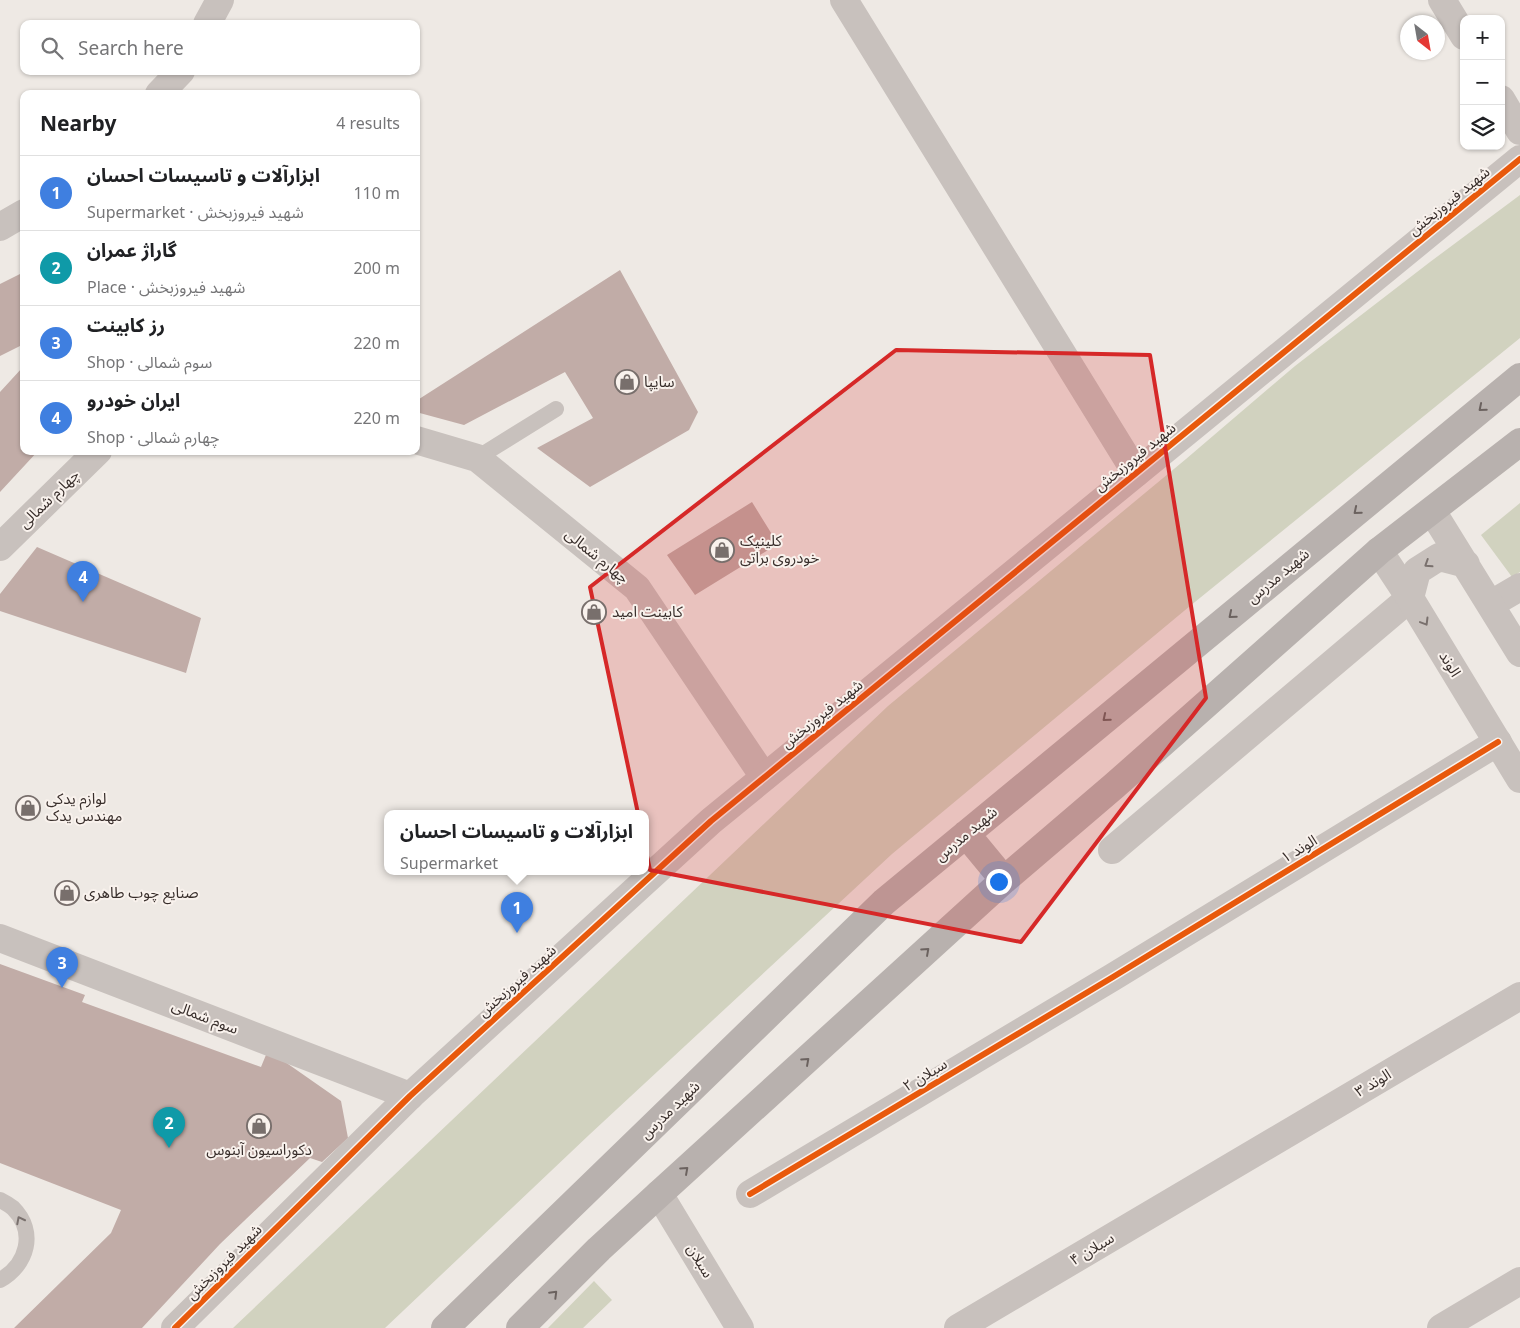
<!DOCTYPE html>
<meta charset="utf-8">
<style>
:root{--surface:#fff;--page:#f2f2f2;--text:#202124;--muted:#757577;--line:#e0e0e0;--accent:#7c3aed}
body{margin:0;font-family:"Noto Sans","Noto Sans Arabic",sans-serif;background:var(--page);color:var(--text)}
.controls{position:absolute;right:15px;top:15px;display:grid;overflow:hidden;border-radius:10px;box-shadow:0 1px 4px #0004}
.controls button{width:45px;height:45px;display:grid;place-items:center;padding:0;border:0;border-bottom:1px solid var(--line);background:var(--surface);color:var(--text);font:25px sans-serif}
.compass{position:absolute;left:1400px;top:15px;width:45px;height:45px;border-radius:50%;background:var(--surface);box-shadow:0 1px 4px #0004;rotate:149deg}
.you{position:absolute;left:998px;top:881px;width:18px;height:18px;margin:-12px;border:4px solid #fff;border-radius:50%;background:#1a73e8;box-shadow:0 0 0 8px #1a73e833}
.badge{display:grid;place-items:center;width:32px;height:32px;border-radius:50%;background:var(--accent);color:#fff;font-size:16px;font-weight:700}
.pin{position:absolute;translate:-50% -41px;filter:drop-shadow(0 1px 2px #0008)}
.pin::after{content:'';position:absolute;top:26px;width:18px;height:15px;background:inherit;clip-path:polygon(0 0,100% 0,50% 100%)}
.popup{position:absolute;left:384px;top:810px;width:265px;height:65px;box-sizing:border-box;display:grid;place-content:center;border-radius:10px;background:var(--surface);filter:drop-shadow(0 1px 4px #0005);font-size:16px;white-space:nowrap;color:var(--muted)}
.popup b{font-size:19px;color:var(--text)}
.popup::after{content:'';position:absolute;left:50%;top:100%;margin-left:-10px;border:10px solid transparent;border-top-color:var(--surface)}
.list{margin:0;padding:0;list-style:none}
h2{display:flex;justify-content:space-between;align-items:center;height:65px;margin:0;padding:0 20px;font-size:21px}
h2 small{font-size:16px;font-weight:400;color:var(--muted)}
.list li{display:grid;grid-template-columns:32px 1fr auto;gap:15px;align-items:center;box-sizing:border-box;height:75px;padding:0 20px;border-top:1px solid var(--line)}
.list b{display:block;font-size:19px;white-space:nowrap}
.list p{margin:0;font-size:16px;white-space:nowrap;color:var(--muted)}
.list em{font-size:16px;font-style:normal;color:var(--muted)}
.icon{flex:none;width:28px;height:28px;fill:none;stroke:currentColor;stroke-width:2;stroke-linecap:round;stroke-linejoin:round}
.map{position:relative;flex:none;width:1520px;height:1328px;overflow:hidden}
.search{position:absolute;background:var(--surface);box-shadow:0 1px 4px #0004;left:20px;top:20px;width:400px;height:55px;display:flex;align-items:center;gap:12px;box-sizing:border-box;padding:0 18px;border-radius:10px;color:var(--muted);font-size:19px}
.panel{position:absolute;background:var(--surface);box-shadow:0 1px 4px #0004;left:20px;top:90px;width:400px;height:365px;border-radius:10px}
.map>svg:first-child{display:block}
.green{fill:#d1d2bf}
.building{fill:#c1aca7}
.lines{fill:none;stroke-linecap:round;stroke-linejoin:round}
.service{stroke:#c8c1bd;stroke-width:16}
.minor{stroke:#c8c1bd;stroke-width:28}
.tertiary{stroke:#c8c1bd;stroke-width:28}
.secondary{stroke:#b8b1ae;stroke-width:28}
.cycleway-casing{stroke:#f9f2ed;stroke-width:9}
.cycleway{stroke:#e8590c;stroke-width:6}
.oneway{stroke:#6b625f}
.oneway2{stroke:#79706d}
.marked{fill:#d62828;fill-opacity:0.2;stroke:#d62828;stroke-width:4;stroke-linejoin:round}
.labels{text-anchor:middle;stroke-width:4;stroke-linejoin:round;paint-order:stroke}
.street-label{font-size:15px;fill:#382e2b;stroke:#f9f2ed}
.poi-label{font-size:15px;fill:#382e2b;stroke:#f9f2ed;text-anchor:start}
</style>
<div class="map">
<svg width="1520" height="1328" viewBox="0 0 1520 1328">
<rect width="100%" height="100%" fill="#eee9e4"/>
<path class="green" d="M1520,195V338L1190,606L892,854L589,1135L385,1328H233L888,706L1186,459L1295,366L1430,262Z
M1520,503V572L1512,577L1481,535Z
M594,1281L612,1300L583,1328H548Z"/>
<path class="building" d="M620,270L698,412L689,430L590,487L537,448L593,418L565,372L464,425L416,412V401Z
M24,272V344L0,356V284Z
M22,368H24V451H38L0,492V392Z
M752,502L778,544L695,595L667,555Z
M37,547L201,618L186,673L0,611V594Z
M0,964L85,995L82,1002L261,1067L268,1050L341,1101L348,1138L322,1162L310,1158L220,1244L142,1328H14L111,1233L121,1210L0,1163Z"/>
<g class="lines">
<path class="service" d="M477,458L556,409
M0,1200C4,1202 9,1205 13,1208C37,1232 27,1265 0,1280"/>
<path class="minor" d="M844,0L1136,473
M1442,0L1464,36
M207,24L220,0
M159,94L181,71
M1501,99L1520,131
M0,227L24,213
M416,440L477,458L637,588L764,777
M0,547L98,451
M1491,604L1520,587
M1112,850L1410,598
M0,938L410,1096
M659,1194L740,1328
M750,1194L1113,977L1498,742
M958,1328L1520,996
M1441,1328L1520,1281"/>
<path class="tertiary" d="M1432,511L1520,653
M1379,551L1410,598L1520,779
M1410,598L1417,571L1439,557L1466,564
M175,1328L410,1096L711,821L1520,159"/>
<path class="secondary" d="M966,834L1004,880
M445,1328L884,902L1520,377
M520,1328L599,1249L659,1194L1004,880L1114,786L1379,551L1520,442"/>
<defs>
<path id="cycleway" d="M750,1194L1113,977L1498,742
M175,1328L410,1096L711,821L1520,159"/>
</defs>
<use href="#cycleway" class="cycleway-casing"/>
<use href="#cycleway" class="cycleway"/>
</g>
<defs><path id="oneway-chevron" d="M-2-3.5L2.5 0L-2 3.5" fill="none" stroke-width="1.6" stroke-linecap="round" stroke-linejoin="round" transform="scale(1.25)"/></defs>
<g class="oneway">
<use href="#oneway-chevron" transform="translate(1482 408) rotate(140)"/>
<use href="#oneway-chevron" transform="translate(1357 511) rotate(140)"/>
<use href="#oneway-chevron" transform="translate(1232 615) rotate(140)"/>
<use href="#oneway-chevron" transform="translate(1106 718) rotate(140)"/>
<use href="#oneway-chevron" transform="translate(926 951) rotate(-42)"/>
<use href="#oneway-chevron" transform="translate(806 1061) rotate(-42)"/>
<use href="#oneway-chevron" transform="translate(685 1170) rotate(-42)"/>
<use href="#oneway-chevron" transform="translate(554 1294) rotate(-45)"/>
</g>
<g class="oneway2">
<use href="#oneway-chevron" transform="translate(1428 564) rotate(147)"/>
<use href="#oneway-chevron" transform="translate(1425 622) rotate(59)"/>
<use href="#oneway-chevron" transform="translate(20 1220) rotate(-117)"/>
</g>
<path class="marked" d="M896,350L1150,355L1206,698L1021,942L650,870L590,587Z"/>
<defs>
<symbol id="shop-ring" viewBox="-11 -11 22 22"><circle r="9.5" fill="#f9f2ed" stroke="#786f6c" stroke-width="1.5"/><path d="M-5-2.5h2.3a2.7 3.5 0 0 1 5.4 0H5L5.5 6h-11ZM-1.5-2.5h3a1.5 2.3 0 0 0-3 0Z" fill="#786f6c"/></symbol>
</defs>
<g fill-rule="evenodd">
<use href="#shop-ring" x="613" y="368" width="28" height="28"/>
<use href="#shop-ring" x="708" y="536" width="28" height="28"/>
<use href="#shop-ring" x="580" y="598" width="28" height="28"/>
<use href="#shop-ring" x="14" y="794" width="28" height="28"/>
<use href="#shop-ring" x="53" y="879" width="28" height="28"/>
<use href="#shop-ring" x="245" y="1112" width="28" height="28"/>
</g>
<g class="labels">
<g class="street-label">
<text transform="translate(1449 201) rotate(-39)" y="5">شهید فیروزبخش</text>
<text transform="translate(1135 457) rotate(-39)" y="5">شهید فیروزبخش</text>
<text transform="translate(49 499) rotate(-44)" y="5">چهارم شمالی</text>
<text transform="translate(597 556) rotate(39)" y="5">چهارم شمالی</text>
<text transform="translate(1278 576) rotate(-40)" y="5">شهید مدرس</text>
<text transform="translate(1450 664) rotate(59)" y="5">الوند</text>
<text transform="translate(822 714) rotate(-39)" y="5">شهید فیروزبخش</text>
<text transform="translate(966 834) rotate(-40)" y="5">شهید مدرس</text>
<text transform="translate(1299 849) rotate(-31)" y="5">الوند ۱</text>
<text transform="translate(517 981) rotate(-42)" y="5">شهید فیروزبخش</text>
<text transform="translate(205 1017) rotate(21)" y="5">سوم شمالی</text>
<text transform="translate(925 1075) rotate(-31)" y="5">سبلان ۲</text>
<text transform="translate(1373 1083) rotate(-31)" y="5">الوند ۳</text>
<text transform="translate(670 1110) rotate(-44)" y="5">شهید مدرس</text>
<text transform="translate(1092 1249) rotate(-31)" y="5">سبلان ۴</text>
<text transform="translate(700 1261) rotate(59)" y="5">سبلان</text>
<text transform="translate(224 1262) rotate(-45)" y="5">شهید فیروزبخش</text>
</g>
<g class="poi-label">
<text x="644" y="387">سایپا</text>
<text x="740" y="546">کلینیک<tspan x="740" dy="17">خودروی براتی</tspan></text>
<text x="612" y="617">کابینت امید</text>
<text x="46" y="804">لوازم یدکی<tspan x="46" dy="17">مهندس یدک</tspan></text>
<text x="84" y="898">صنایع چوب طاهری</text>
<text x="259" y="1155" text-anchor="middle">دکوراسیون آبنوس</text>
</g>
</g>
</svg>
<div class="controls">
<button>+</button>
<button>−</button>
<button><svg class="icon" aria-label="layers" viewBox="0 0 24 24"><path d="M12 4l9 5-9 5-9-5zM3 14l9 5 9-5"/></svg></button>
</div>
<svg class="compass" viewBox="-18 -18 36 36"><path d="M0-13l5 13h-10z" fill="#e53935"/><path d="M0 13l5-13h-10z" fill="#757577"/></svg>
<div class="you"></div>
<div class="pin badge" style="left:517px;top:933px;background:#3f7fe0">1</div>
<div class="popup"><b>ابزارآلات و تاسیسات احسان</b>Supermarket</div>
<div class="pin badge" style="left:169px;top:1148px;background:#0f9aa8">2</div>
<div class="pin badge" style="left:62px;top:988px;background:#3f7fe0">3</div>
<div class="pin badge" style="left:83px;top:602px;background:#3f7fe0">4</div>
<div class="search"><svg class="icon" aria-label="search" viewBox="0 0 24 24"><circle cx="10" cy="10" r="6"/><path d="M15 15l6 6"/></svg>Search here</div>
<section class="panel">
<h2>Nearby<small>4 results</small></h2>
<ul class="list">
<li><span class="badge" style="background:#3f7fe0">1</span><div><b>ابزارآلات و تاسیسات احسان</b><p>Supermarket · شهید فیروزبخش</p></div><em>110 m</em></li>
<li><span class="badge" style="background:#0f9aa8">2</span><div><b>گاراژ عمران</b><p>Place · شهید فیروزبخش</p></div><em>200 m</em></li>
<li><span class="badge" style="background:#3f7fe0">3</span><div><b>رز کابینت</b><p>Shop · سوم شمالی</p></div><em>220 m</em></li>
<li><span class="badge" style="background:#3f7fe0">4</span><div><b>ایران خودرو</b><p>Shop · چهارم شمالی</p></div><em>220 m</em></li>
</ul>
</section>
</div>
